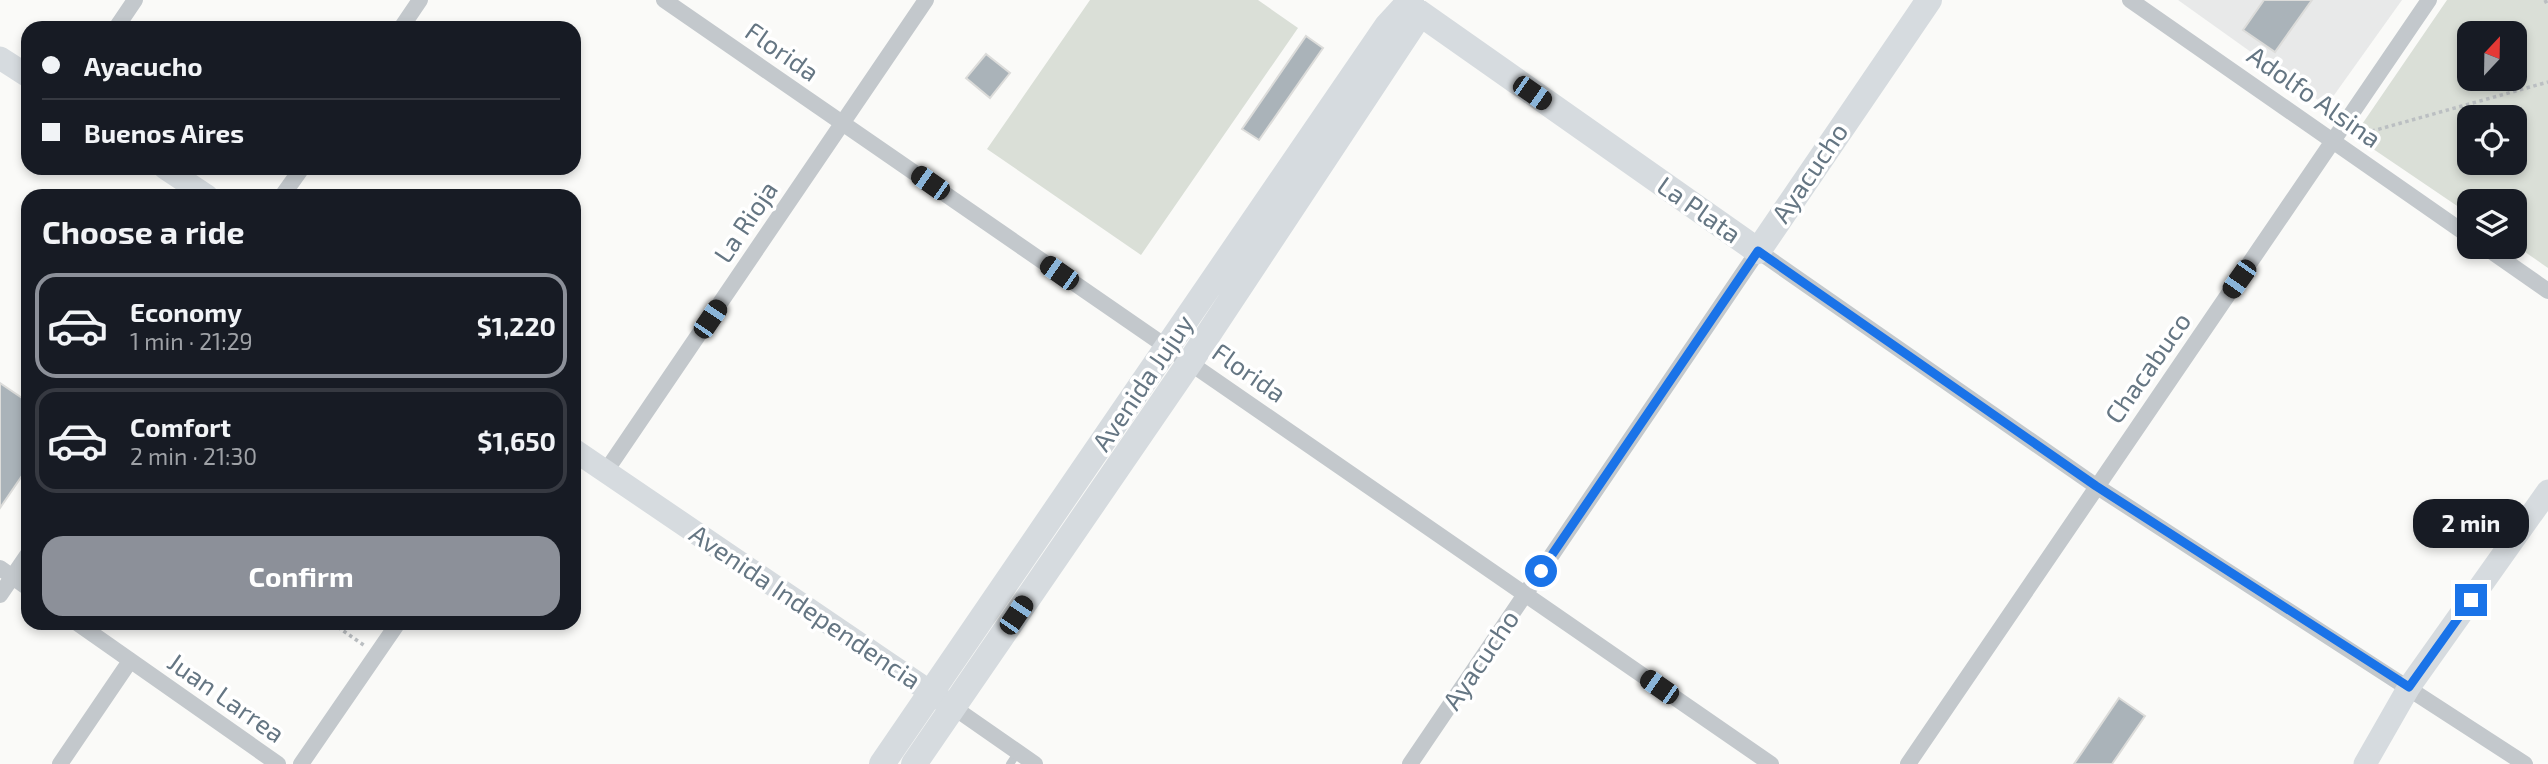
<!DOCTYPE html>
<html lang="en">
<head>
<meta charset="utf-8">
<style>
	body { margin:0; font-family:"Exo 2",sans-serif; background:#20242c; color:#f1f3f6; height:100vh; display:flex; flex-direction:column; font-size:26px; white-space:nowrap }
	* { box-sizing:border-box; margin:0 }
	p { font-size:23px; color:#9ea1a6 }
	.icon { flex:none; width:38px; height:38px; fill:none; stroke:currentColor; stroke-width:2; stroke-linecap:round; stroke-linejoin:round }
	.map { position:relative; flex:1; overflow:hidden }
	.panel { position:absolute; left:21px; top:189px; width:560px; height:441px; display:flex; flex-direction:column; background:#171b24; border-radius:21px; box-shadow:0 4px 10px #0003 }
	.panel>* { flex:none }
	.top-card { position:absolute; left:21px; top:21px; width:560px; height:154px; border-radius:21px; box-shadow:0 4px 10px #0003; display:grid; align-content:center; height:154px; padding:0 21px; background:#171b24 }
	.needle { width:46px; rotate:22deg }
	.buttons { position:absolute; left:2457px; top:21px; display:grid; gap:14px }
	.buttons a { display:grid; place-items:center; width:70px; height:70px; border-radius:14px; background:#171b24; box-shadow:0 4px 10px #0003; font-size:35px }
	.end { position:absolute; width:32px; height:32px; margin:-16px; border:9px solid #1a73e8; background:#fff; box-shadow:0 0 0 4px #fff }
	.from { border-radius:50% }
	.bubble { position:absolute; height:49px; border-radius:21px; background:#171b24; box-shadow:0 4px 10px #0003; font-size:23px; font-weight:700; line-height:49px; text-align:center }
	.car { position:absolute; width:21px; height:42px; margin:-21px -10px; border-radius:9px; box-shadow:0 0 5px 2px #0007; background:linear-gradient(#222 24%,#8ab4d8 0 40%,#222 0 76%,#8ab4d8 0 86%,#222 0) }
	.top-card b { display:flex; align-items:center; gap:24px; height:66px; font-size:26px }
	.top-card b+b { border-top:2px solid #363941 }
	.top-card i { width:18px; height:18px; background:#f1f3f6 }
	ul { padding:0; list-style:none }
	li { display:flex; align-items:center; gap:21px; height:105px; margin:0 14px 10px; padding:0 7px; border:4px solid #363941; border-radius:21px }
	li div { flex:1 }
	li b { display:block; font-size:26px }
	li em { font-style:normal; font-weight:700 }
	li.current { border-color:#8c9099 }
	li>.icon { width:63px; height:63px; stroke-width:1.5 }
	h2 { padding:0 21px; font-size:32px; line-height:84px }
	.action { display:flex; gap:14px; margin-top:auto; padding:14px 21px }
	.action a { flex:1; height:80px; border-radius:21px; background:#8c9099; color:#fff; font-size:28px; font-weight:700; line-height:80px; text-align:center }
	.map>svg:first-child { display:block }
</style>
</head>
<body>
<div class="map">
<svg width="2548" height="764" viewBox="0 0 2548 764">
	<rect width="100%" height="100%" fill="#fafaf8"/>
	<path fill="#e8e9e9" d="M2178,0H2402L2332,98L2318,100Z"/>
	<path fill="#dadfd7" fill-rule="evenodd" d="M1090,0H1258L1298,28L1141,255L987,149Z
		M2447,0H2548V268L2515,245V201H2469V214L2354,136ZM2469,33H2515V79H2469ZM2469,117H2515V163H2469Z"/>
	<path fill="#aab3b9" stroke="#dcdcda" stroke-width="2" d="M2264,0H2312L2275,52L2243,30Z
		M1306,36L1323,48L1259,140L1242,129Z
		M986,54L1010,73L990,98L966,78Z
		M0,383L28,402V467L0,508Z
		M2119,698L2145,716L2112,764H2074Z"/>
	<g fill="none" stroke-linecap="round" stroke-linejoin="round">
		<path stroke="#bbbfc2" stroke-width="3.5" stroke-dasharray="3.5 3.5" stroke-linecap="butt" d="M2545,0L2548,6
			M2358,135L2548,82
			M332,623L365,646"/>
		<path stroke="#c3c8cc" stroke-width="8" d="M1010,764L1018,752"/>
		<path stroke="#c3c8cc" stroke-width="16" d="M664,0L1771,764
			M2130,0L2469,236
			M116,28L135,0
			M401,28L420,0
			M282,196L302,168
			M2485,247L2548,291
			M606,471L926,0
			M0,568L28,588
			M0,595L28,554
			M77,623L278,764
			M953,707L1035,764
			M60,764L130,661
			M301,764L398,623
			M1410,764L1758,251L2096,486L2525,764
			M1908,764L2429,0"/>
		<path stroke="#d6dbdf" stroke-width="23" d="M0,58L28,76
			M165,168L207,196
			M574,450L945,702
			M2365,764L2409,687L2548,491"/>
		<path stroke="#d6dbdf" stroke-width="26" d="M1407,4L1758,251L1929,0
			M882,764L1387,26L1411,0
			M914,764L1190,362L1420,14"/>
	</g>
	<g fill="none" stroke-linecap="round" stroke-linejoin="round">
		<path stroke="#1a73e8" stroke-width="9" d="M1541,571L1758,251L2096,486L2409,687L2471,600"/>
	</g>
	<g text-anchor="middle" stroke-width="7" stroke-linejoin="round" paint-order="stroke">
		<g font-size="26" fill="#657683" stroke="#fff">
			<text transform="translate(782 52) rotate(35)" y="9">Florida</text>
			<text transform="translate(2314 97) rotate(35)" y="9">Adolfo Alsina</text>
			<text transform="translate(1810 173) rotate(-56)" y="9">Ayacucho</text>
			<text transform="translate(1699 210) rotate(35)" y="9">La Plata</text>
			<text transform="translate(746 222) rotate(-56)" y="9">La Rioja</text>
			<text transform="translate(2148 368) rotate(-55)" y="9">Chacabuco</text>
			<text transform="translate(1249 373) rotate(35)" y="9">Florida</text>
			<text transform="translate(1143 383) rotate(-56)" y="9">Avenida Jujuy</text>
			<text transform="translate(805 607) rotate(34)" y="9">Avenida Independencia</text>
			<text transform="translate(1481 660) rotate(-56)" y="9">Ayacucho</text>
			<text transform="translate(226 698) rotate(35)" y="9">Juan Larrea</text>
		</g>
	</g>
</svg>
<div class="buttons">
<a><svg class="needle" viewBox="-14 -14 28 28"><path d="M0-13l5 13h-10z" fill="#e53935"/><path d="M0 13l5-13h-10z" fill="#9ea1a6"/></svg></a>
<a><svg class="icon" aria-label="locate" viewBox="0 0 24 24"><circle cx="12" cy="12" r="6"/><path d="M12 2v4M12 18v4M2 12h4M18 12h4"/></svg></a>
<a><svg class="icon" aria-label="layers" viewBox="0 0 24 24"><path d="M12 4l9 5-9 5-9-5zM3 14l9 5 9-5"/></svg></a>
</div>
<i class="end from" style="left:1541px;top:571px"></i>
<i class="end" style="left:2471px;top:600px"></i>
<div class="bubble" style="left:2413px;top:499px;width:116px">2 min</div>
<i class="car" style="left:1532px;top:93px;rotate:125deg"></i>
<i class="car" style="left:930px;top:183px;rotate:305deg"></i>
<i class="car" style="left:1059px;top:273px;rotate:305deg"></i>
<i class="car" style="left:2239px;top:279px;rotate:215deg"></i>
<i class="car" style="left:710px;top:319px;rotate:34deg"></i>
<i class="car" style="left:1016px;top:615px;rotate:34deg"></i>
<i class="car" style="left:1659px;top:687px;rotate:305deg"></i>
<div class="top-card">
<b><i class="from"></i>Ayacucho</b>
<b><i></i>Buenos Aires</b>
</div>
<section class="panel">
<h2>Choose a ride</h2>
<ul>
<li class="current"><svg class="icon" aria-label="car" viewBox="0 0 24 24"><path d="M5 17H2v-5l4-1 3-4h7l3 4 3 1v5h-3M9 17h6M6 11h13"/><circle cx="7" cy="17" r="2"/><circle cx="17" cy="17" r="2"/></svg><div><b>Economy</b><p>1 min · 21:29</p></div><em>$1,220</em></li>
<li><svg class="icon" aria-label="car" viewBox="0 0 24 24"><path d="M5 17H2v-5l4-1 3-4h7l3 4 3 1v5h-3M9 17h6M6 11h13"/><circle cx="7" cy="17" r="2"/><circle cx="17" cy="17" r="2"/></svg><div><b>Comfort</b><p>2 min · 21:30</p></div><em>$1,650</em></li>
</ul>
<div class="action"><a>Confirm</a></div>
</section>
</div>
</body>
</html>
